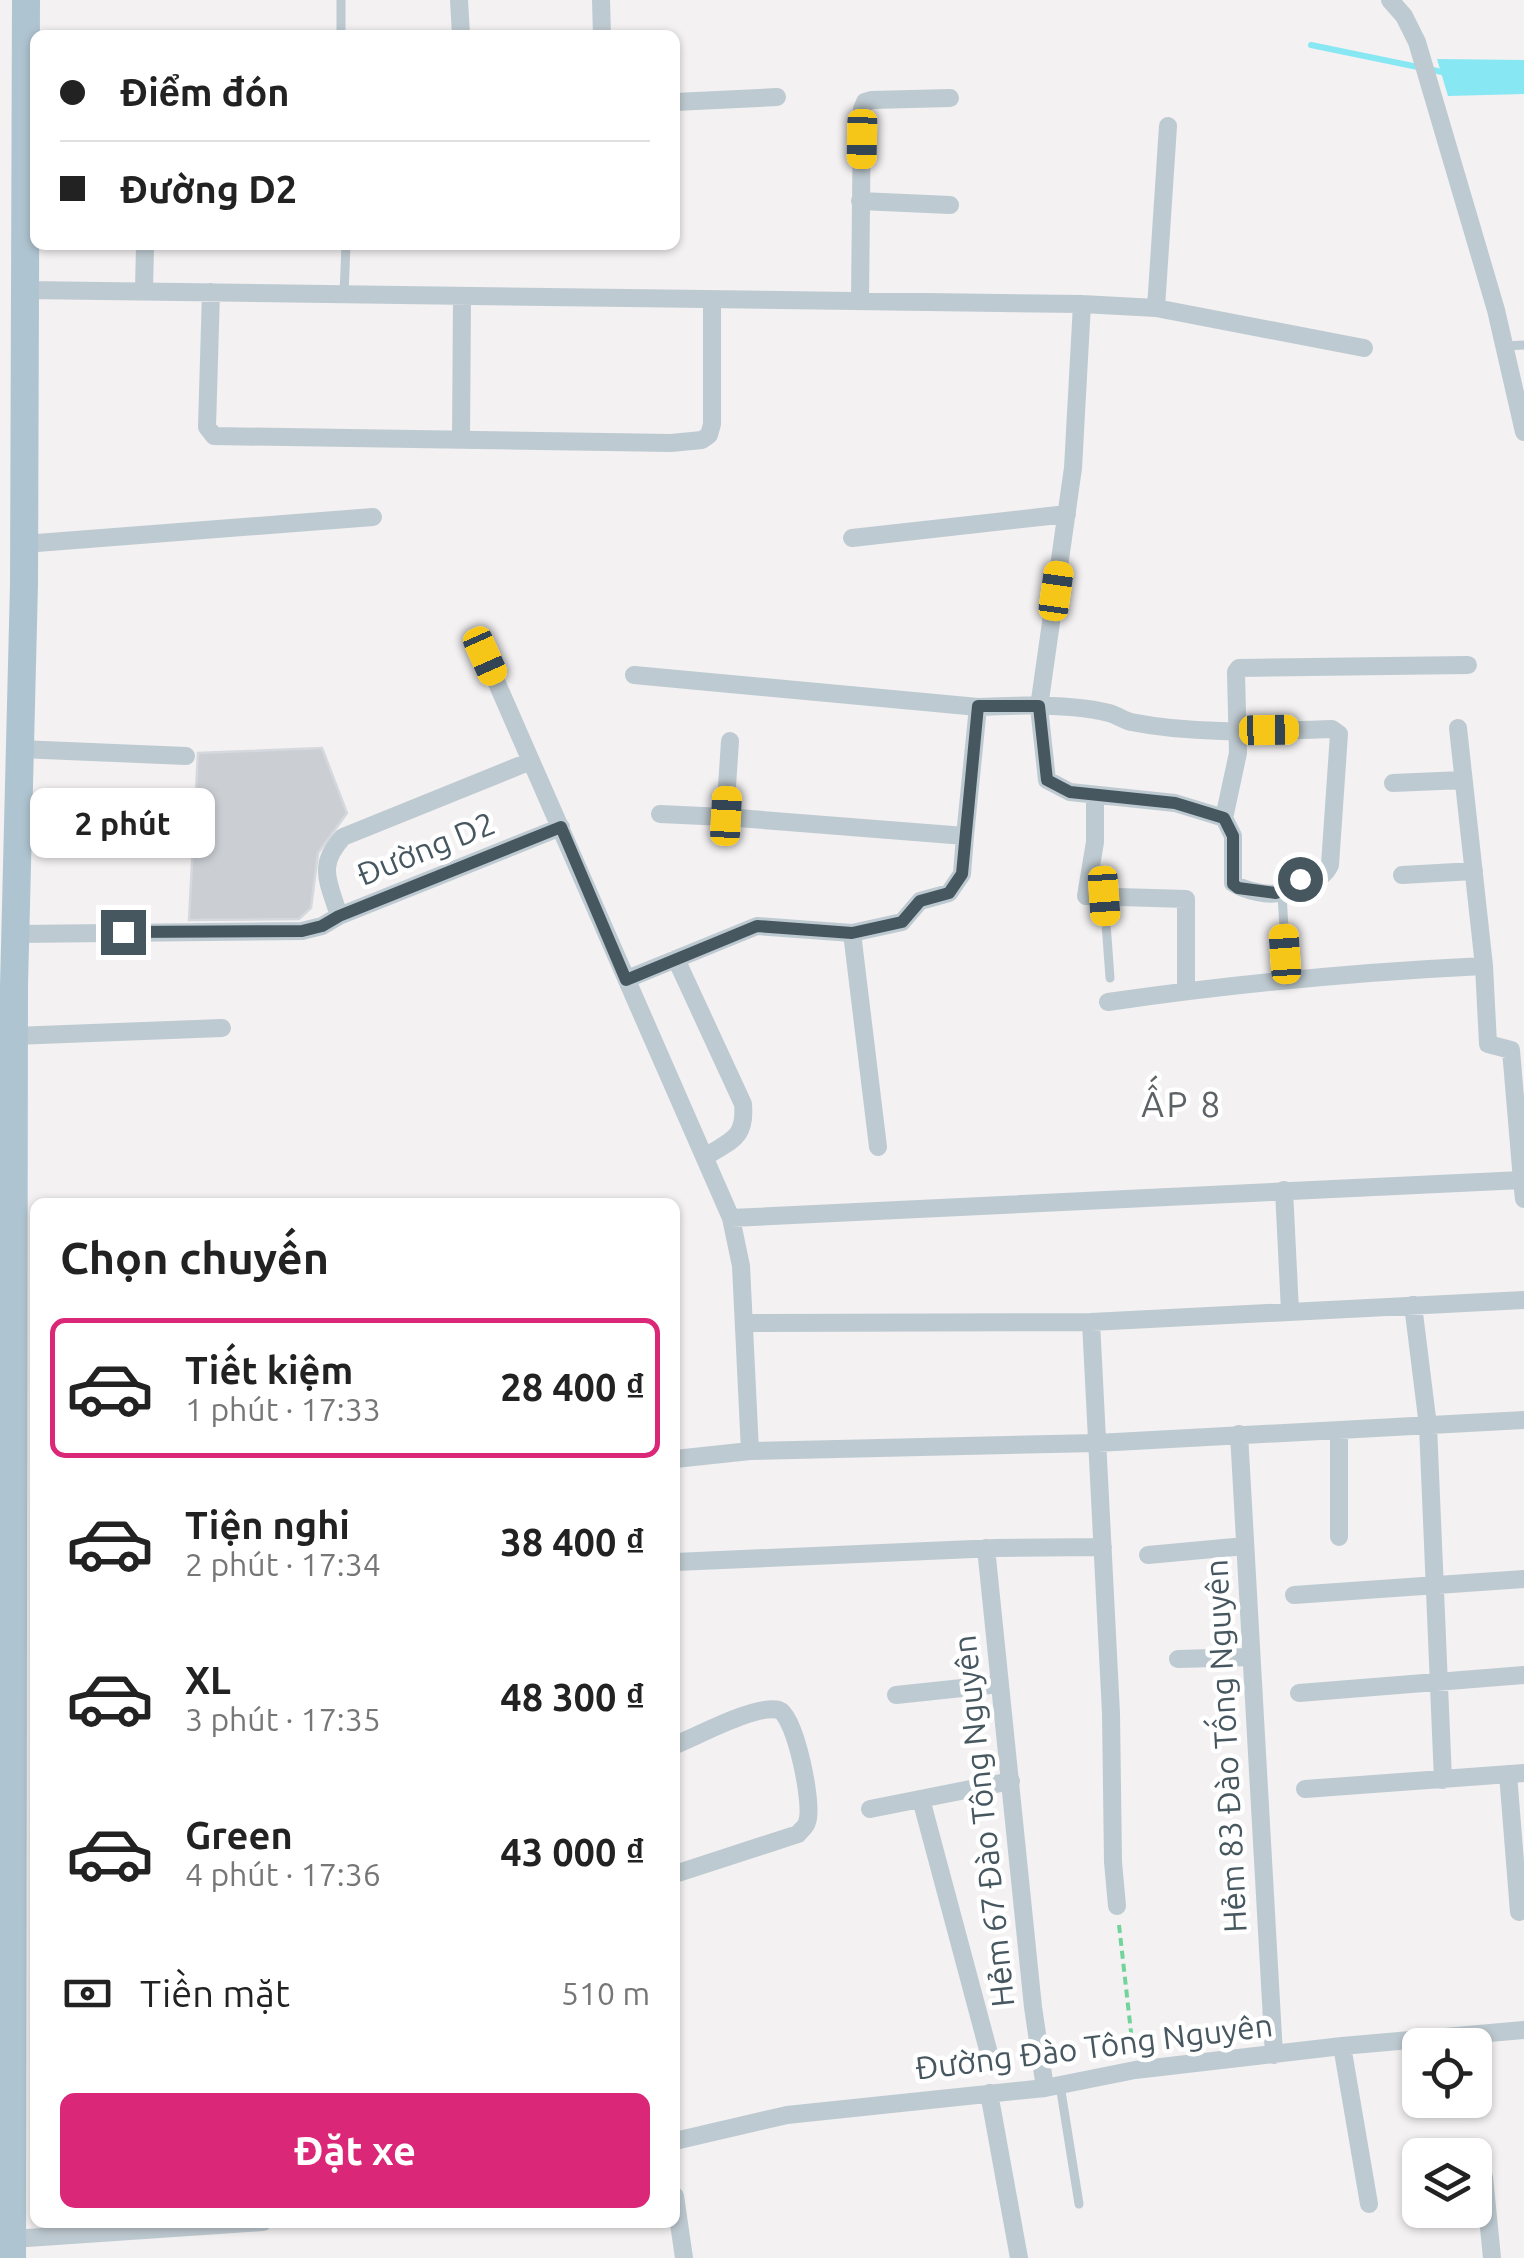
<!DOCTYPE html>
<html lang="vi">
<head>
<meta charset="utf-8">
<style>
	body { margin:0; font-family:Ubuntu,sans-serif; background:#f2f2f2; color:#222; height:100vh; display:flex; flex-direction:column; font-size:38px; white-space:nowrap }
	* { box-sizing:border-box; margin:0 }
	p { font-size:32px; color:#767676 }
	.icon { flex:none; width:55px; height:55px; fill:none; stroke:currentColor; stroke-width:2; stroke-linecap:round; stroke-linejoin:round }
	.map { position:relative; flex:1; overflow:hidden }
	.panel { position:absolute; left:30px; top:1198px; width:650px; height:1030px; display:flex; flex-direction:column; background:#fff; border-radius:15px; box-shadow:0 2px 8px #0004 }
	.panel>* { flex:none }
	.guide { position:absolute; left:30px; top:30px; width:650px; height:220px; border-radius:15px; box-shadow:0 2px 8px #0004; display:grid; align-content:center; height:220px; padding:0 30px; background:#fff }
	.controls { position:absolute; left:1402px; top:2028px; display:grid; gap:20px }
	.controls a { display:grid; place-items:center; width:90px; height:90px; border-radius:15px; background:#fff; box-shadow:0 2px 8px #0004; font-size:50px }
	.end { position:absolute; width:45px; height:45px; margin:-22px; border:12px solid #475760; background:#fff; box-shadow:0 0 0 5px #fff }
	.from { border-radius:50% }
	.bubble { position:absolute; height:70px; border-radius:15px; background:#fff; box-shadow:0 2px 8px #0004; font-size:32px; font-weight:700; line-height:70px; text-align:center }
	.car { position:absolute; width:30px; height:60px; margin:-30px -15px; border-radius:12px; box-shadow:0 0 8px 2px #0007; background:linear-gradient(#f5c518 24%,#345 0 40%,#f5c518 0 76%,#345 0 86%,#f5c518 0) }
	.guide b { display:flex; align-items:center; gap:35px; height:95px; font-size:38px }
	.guide b+b { border-top:2px solid #e0e0e0 }
	.guide i { width:25px; height:25px; background:#222 }
	ul { padding:0; list-style:none }
	li { display:flex; align-items:center; gap:30px; height:140px; margin:0 20px 15px; padding:0 10px; border:5px solid transparent; border-radius:15px }
	li div { flex:1 }
	li b { display:block; font-size:38px }
	li em { font-style:normal; font-weight:700 }
	li.active { border-color:#db2777 }
	li>.icon { width:90px; height:90px; stroke-width:1.5 }
	h2 { padding:0 30px; font-size:45px; line-height:120px }
	.pay { display:flex; align-items:center; gap:25px; height:110px; padding:0 30px; font-size:38px }
	.pay p { margin-inline-start:auto }
	.action { display:flex; gap:20px; margin-top:auto; padding:20px 30px }
	.action a { flex:1; height:115px; border-radius:15px; background:#db2777; color:#fff; font-size:40px; font-weight:700; line-height:115px; text-align:center }
	.map>svg:first-child { display:block }
</style>
</head>
<body>
<div class="map">
<svg width="1524" height="2258" viewBox="0 0 1524 2258">
	<rect width="100%" height="100%" fill="#f3f1f1"/>
	<path fill="#87e7f3" d="M1437,59L1524,60V94L1448,96Z"/>
	<g fill="none" stroke-linecap="round" stroke-linejoin="round">
		<path stroke="#87e7f3" stroke-width="6" d="M1311,45L1447,73"/>
	</g>
	<path fill="#cbcfd4" stroke="#d5d8dd" stroke-width="2.5" d="M322,748L347,813L318,853L311,908L299,919L189,920L198,753Z"/>
	<g fill="none" stroke-linecap="round" stroke-linejoin="round">
		<path stroke="#72d49a" stroke-width="4" stroke-dasharray="8 5" stroke-linecap="butt" d="M1119,1925L1133,2050"/>
		<path stroke="#becad1" stroke-width="9" d="M341,35V0
			M344,294L346,245
			M1505,346L1524,345
			M1282,894L1287,981
			M1104,896L1110,978
			M1060,2085L1079,2204"/>
		<path stroke="#becad1" stroke-width="18" d="M459,0L461,35
			M601,0L602,35
			M1390,0L1404,16L1417,42L1496,310L1524,432
			M675,102L777,97
			M860,201L950,205
			M25,290L1082,304L1156,308L1364,348
			M144,291L145,245
			M211,292L207,427L214,436L671,443L702,440L709,435L712,424V302
			M860,301L862,109L865,102L872,100L950,98
			M1156,308L1168,126
			M461,440L462,296
			M852,538L1067,514
			M24,544L373,517
			M485,656L531,761
			M634,675L978,707C1016,705 1073,704 1109,713C1117,715 1123,720 1131,722C1196,735 1266,731 1332,729L1339,734L1330,865C1323,880 1316,876 1303,879C1292,881 1290,888 1282,892C1270,897 1243,890 1233,883V836L1224,818L1175,803L1070,792L1047,780L1039,707L1073,468L1082,304
			M730,741L725,817L965,836L978,707
			M20,749L186,756
			M1393,783L1463,780
			M1095,795V842L1086,896L1186,899V990
			M660,814L725,817
			M1224,818L1238,753L1236,672L1239,668L1468,665
			M1402,875L1474,871
			M339,916C329,882 316,866 343,837L531,761L731,1218L741,1266L750,1451
			M852,933L902,922L920,901L949,893L962,874L965,836
			M15,934L302,931L322,926L339,916L561,827
			M676,959L743,1104C746,1139 731,1140 705,1157
			M1484,966L1488,1044L1511,1050L1522,1180
			M627,979L757,926L852,933L878,1147
			M1108,1002C1232,984 1358,972 1484,966L1458,728
			M14,1036L222,1028
			M1284,1190L1290,1311
			M731,1218L1522,1180L1524,1199
			M1413,1305L1428,1426L1443,1780
			M1091,1322L1111,1713L1113,1862L1117,1906
			M744,1323L1091,1322L1524,1300
			M1239,1434L1274,2055
			M675,1459L750,1451L1097,1443L1524,1420
			M1339,1537V1432
			M986,1548L1033,2007L1045,2088
			M1148,1555L1245,1546
			M675,1562L996,1548L1103,1547
			M1294,1595L1524,1579
			M1178,1659L1251,1657
			M1299,1693L1524,1675
			M896,1695L1000,1684
			M675,1745C698,1736 756,1704 779,1710C795,1715 814,1806 807,1822C806,1827 801,1830 798,1834L675,1874
			M1508,1774L1519,1912
			M1305,1789L1524,1773
			M921,1799L990,2057
			M870,1809L1011,1781
			M1342,2046L1369,2204
			M989,2093L1019,2258
			M675,2141L787,2115L1045,2088L1135,2070L1342,2046L1524,2030
			M1484,2177L1492,2258
			M675,2196L684,2258
			M12,2239L263,2222"/>
		<path stroke="#afc4d1" stroke-width="28" d="M12,2258L14,986L24,584L26,0"/>
	</g>
	<g fill="none" stroke-linecap="round" stroke-linejoin="round">
		<path stroke="#475760" stroke-width="12" d="M123,932L302,931L322,926L339,916L561,827L626,980L757,926L852,933L902,922L920,901L949,893L962,874L978,706H1039L1047,780L1070,792L1175,803L1224,818L1233,836V884L1238,888L1276,893L1300,879"/>
	</g>
	<g text-anchor="middle" stroke-width="9" stroke-linejoin="round" paint-order="stroke">
		<g font-size="32" fill="#475760" stroke="#fff">
			<text transform="translate(426 849) rotate(-22)" y="11">Đường D2</text>
			<text transform="translate(1226 1746) rotate(-93)" y="11">Hẻm 83 Đào Tống Nguyên</text>
			<text transform="translate(984 1821) rotate(-96)" y="11">Hẻm 67 Đào Tông Nguyên</text>
			<text transform="translate(1094 2047) rotate(-7)" y="11">Đường Đào Tông Nguyên</text>
		</g>
		<g font-size="35" letter-spacing="2.5" fill="#5d6267" stroke="#fff">
			<text x="1182" y="1117">ẤP 8</text>
		</g>
	</g>
</svg>
<div class="controls">
<a><svg class="icon" aria-label="locate" viewBox="0 0 24 24"><circle cx="12" cy="12" r="6"/><path d="M12 2v4M12 18v4M2 12h4M18 12h4"/></svg></a>
<a><svg class="icon" aria-label="layers" viewBox="0 0 24 24"><path d="M12 4l9 5-9 5-9-5zM3 14l9 5 9-5"/></svg></a>
</div>
<i class="end from" style="left:1300px;top:879px"></i>
<i class="end" style="left:123px;top:932px"></i>
<div class="bubble" style="left:30px;top:788px;width:185px">2 phút</div>
<i class="car" style="left:862px;top:139px;rotate:181deg"></i>
<i class="car" style="left:1056px;top:591px;rotate:8deg"></i>
<i class="car" style="left:485px;top:656px;rotate:156deg"></i>
<i class="car" style="left:1269px;top:730px;rotate:89deg"></i>
<i class="car" style="left:726px;top:816px;rotate:3deg"></i>
<i class="car" style="left:1104px;top:896px;rotate:176deg"></i>
<i class="car" style="left:1285px;top:954px;rotate:356deg"></i>
<div class="guide">
<b><i class="from"></i>Điểm đón</b>
<b><i></i>Đường D2</b>
</div>
<section class="panel">
<h2>Chọn chuyến</h2>
<ul>
<li class="active"><svg class="icon" aria-label="car" viewBox="0 0 24 24"><path d="M5 17H2v-5l4-1 3-4h7l3 4 3 1v5h-3M9 17h6M6 11h13"/><circle cx="7" cy="17" r="2"/><circle cx="17" cy="17" r="2"/></svg><div><b>Tiết kiệm</b><p>1 phút · 17:33</p></div><em>28 400 ₫</em></li>
<li><svg class="icon" aria-label="car" viewBox="0 0 24 24"><path d="M5 17H2v-5l4-1 3-4h7l3 4 3 1v5h-3M9 17h6M6 11h13"/><circle cx="7" cy="17" r="2"/><circle cx="17" cy="17" r="2"/></svg><div><b>Tiện nghi</b><p>2 phút · 17:34</p></div><em>38 400 ₫</em></li>
<li><svg class="icon" aria-label="car" viewBox="0 0 24 24"><path d="M5 17H2v-5l4-1 3-4h7l3 4 3 1v5h-3M9 17h6M6 11h13"/><circle cx="7" cy="17" r="2"/><circle cx="17" cy="17" r="2"/></svg><div><b>XL</b><p>3 phút · 17:35</p></div><em>48 300 ₫</em></li>
<li><svg class="icon" aria-label="car" viewBox="0 0 24 24"><path d="M5 17H2v-5l4-1 3-4h7l3 4 3 1v5h-3M9 17h6M6 11h13"/><circle cx="7" cy="17" r="2"/><circle cx="17" cy="17" r="2"/></svg><div><b>Green</b><p>4 phút · 17:36</p></div><em>43 000 ₫</em></li>
</ul>
<div class="pay"><svg class="icon" aria-label="cash" viewBox="0 0 24 24"><path d="M3 7h18v10H3z"/><circle cx="12" cy="12" r="2"/></svg>Tiền mặt<p>510 m</p></div>
<div class="action"><a>Đặt xe</a></div>
</section>
</div>
</body>
</html>
